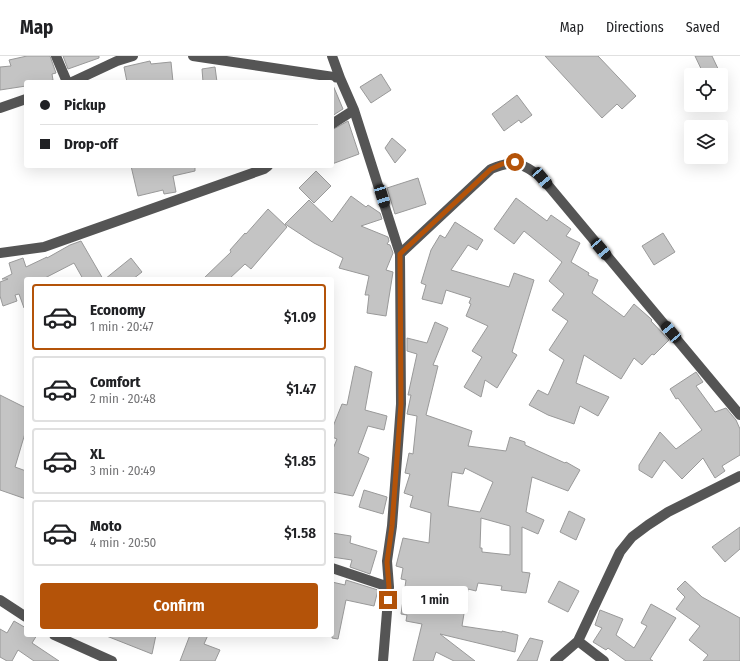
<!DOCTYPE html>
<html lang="en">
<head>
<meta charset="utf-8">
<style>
	body { margin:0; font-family:"Fira Sans Condensed",sans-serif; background:#f2f2f2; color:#202124; height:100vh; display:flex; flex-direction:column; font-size:15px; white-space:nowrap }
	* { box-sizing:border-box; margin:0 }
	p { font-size:13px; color:#757577 }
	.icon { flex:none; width:22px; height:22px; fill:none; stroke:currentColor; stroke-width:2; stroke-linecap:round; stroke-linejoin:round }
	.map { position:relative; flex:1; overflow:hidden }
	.panel { position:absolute; left:24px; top:221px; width:310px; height:360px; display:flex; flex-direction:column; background:#fff; border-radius:4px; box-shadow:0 4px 16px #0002 }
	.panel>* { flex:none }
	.hud { position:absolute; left:24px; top:24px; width:310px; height:88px; border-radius:4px; box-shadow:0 4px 16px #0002; display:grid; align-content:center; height:88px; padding:0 16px; background:#fff }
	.tools { position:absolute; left:684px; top:12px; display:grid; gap:8px }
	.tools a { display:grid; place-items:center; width:44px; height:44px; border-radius:4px; background:#fff; box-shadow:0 4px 16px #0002; font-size:20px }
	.end { position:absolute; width:18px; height:18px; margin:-9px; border:5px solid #b45309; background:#fff; box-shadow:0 0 0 2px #fff }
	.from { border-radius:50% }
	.bubble { position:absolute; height:28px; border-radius:4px; background:#fff; box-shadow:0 4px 16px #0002; font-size:13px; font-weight:600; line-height:28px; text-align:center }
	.car { position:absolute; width:12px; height:24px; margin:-12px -6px; border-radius:5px; box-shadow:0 0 3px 1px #0007; background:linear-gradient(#222 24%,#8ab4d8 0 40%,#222 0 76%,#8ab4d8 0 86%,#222 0) }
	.hud b { display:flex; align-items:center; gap:14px; height:38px; font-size:15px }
	.hud b+b { border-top:1px solid #e0e0e0 }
	.hud i { width:10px; height:10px; background:#202124 }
	ul { padding:7px 0 0; list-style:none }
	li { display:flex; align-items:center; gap:12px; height:66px; margin:0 8px 6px; padding:0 8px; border:2px solid #e0e0e0; border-radius:4px }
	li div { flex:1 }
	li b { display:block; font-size:15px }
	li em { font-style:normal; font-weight:600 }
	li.selected { border-color:#b45309 }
	li>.icon { width:36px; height:36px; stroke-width:1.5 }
	.cta { display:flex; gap:8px; margin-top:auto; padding:8px 16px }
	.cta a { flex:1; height:46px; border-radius:4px; background:#b45309; color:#fff; font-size:16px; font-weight:600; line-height:46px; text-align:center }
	header { display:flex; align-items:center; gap:24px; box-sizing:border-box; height:56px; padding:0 20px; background:#fff; border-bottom:1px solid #e0e0e0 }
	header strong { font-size:19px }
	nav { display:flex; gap:22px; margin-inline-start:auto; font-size:14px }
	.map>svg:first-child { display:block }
</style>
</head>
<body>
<header>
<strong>Map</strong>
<nav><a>Map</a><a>Directions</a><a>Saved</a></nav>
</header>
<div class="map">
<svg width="740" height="605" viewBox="0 0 740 605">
	<rect width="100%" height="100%" fill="#fff"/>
	<path fill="#c4c4c4" stroke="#999" fill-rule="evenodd" d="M27,0H50L56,17L52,18L53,24L45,26H26V30L0,34V11L11,10L9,4Z
		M63,0H99V2L68,13Z
		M545,0H598L636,40L622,53L617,48L602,62Z
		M695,0H712L721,19H704Z
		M150,5L151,8L171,6L173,26H127L124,11Z
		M215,11L217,26H203L202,13Z
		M381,18L391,34L371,47L360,31Z
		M332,27L343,53L332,60Z
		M517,39L532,59L521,67L519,64L504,75L492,58Z
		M348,65L359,98L332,108V74Z
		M392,82L406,94L395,107L385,92Z
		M131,110H195V115L173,120L176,136L164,138L163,134L138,140Z
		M316,115L331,130L314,147L299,132Z
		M418,122L426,148L395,158L387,132Z
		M351,140L366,151L368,149L380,157L382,163L361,170L388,181L389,185L387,188L390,189L393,197L386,214L393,216L386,260L367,257L369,239H365L369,220L339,212L343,202L314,187L285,168L309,144L332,166Z
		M516,142L547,165L551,159L571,173L566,180L580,187L571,206L589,217L588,219L598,224L592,237L624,261L634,248L650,262L652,264L651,265L669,284L654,299L652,298L642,309L634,302L621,323L584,299L576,327L609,341L598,360L580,350L574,368L548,359L529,349L538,334L548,339L564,304L549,294L568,265L552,254L564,238L549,225L562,206L524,175L514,188L494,173Z
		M268,153L287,171L251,213L245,208L229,223H203L231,196L230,194L245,177L246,178Z
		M455,166L483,184L477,194L468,189L451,214L509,231L514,217L534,224L512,296L517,299L497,332L485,324L481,341L464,331L482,301L472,295L488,270L466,260L471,248L469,247L471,242L446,234L442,248L422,243L426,229L421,227L431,194L440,179L445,182Z
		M663,177L675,196L654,209L642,190Z
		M81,185L103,223H83L74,207L43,223H26V252H24L19,238L15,239L17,245L3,250L0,240V226L8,223H2L12,218L9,207L23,202L26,211L47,201V202L70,189Z
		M131,202L142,216L133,223H105Z
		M435,266L448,272L433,309L438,310L426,359L472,375L468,390L506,395L510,381L525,386V389L565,407L566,406L580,414L568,435L532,421L526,456L544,464L538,478L522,471V516L530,517L526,537L501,534L502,530L478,527L476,535L468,533L462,570L502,576V575L518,579L515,596L440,578L475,605H454L436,596L433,605H413L422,568L406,565L407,559L401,558L406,524L401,523L403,512L396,510L403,482L429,487L431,457L410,451L413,440L404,437L410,418L405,417L409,397L413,398L417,360L407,358L411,339H408L417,298L407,295V282L427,287ZM465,412L493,426L480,456L448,450L452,416L463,418ZM481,462L510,470V499L482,496V492H480Z
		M355,310L372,316L365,354L387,360L384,374L368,370L358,397L369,402L353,440L332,436V395L337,383L332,381V373L342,348L347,349Z
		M696,316L703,326L696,330L715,356L726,352L736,364L740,373V399L722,410L725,415L715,422L703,402L682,423L664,404L652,422L639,414V409L660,376L676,393L702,374L678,342L676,343L670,333Z
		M0,339L26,352V374L15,411L26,415V443L0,434Z
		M364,434L387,441L383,458L359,451Z
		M569,455L585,463L576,484L560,476Z
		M740,471V493L725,506L712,491Z
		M332,477L351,480L350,487L377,495L370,518L350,511L352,504L332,501Z
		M346,524L378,534L374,550L346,544L338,583L332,582V526L345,529Z
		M559,525L579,535L568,556L548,546Z
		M685,525L702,541L740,562V605H703L708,599L689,584L700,570L676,553L685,541L677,533Z
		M651,548L676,562L650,603L653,605H626L608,592L606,594L593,586L602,572L595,569L600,554L623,563L616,579L634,592L647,570L641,567Z
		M14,565L26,572V579H37L32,587L59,605H34L18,594L12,605H7L0,601V573L7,577Z
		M104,579H156L152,598Z
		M190,579H208L204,588L220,594L215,605H180Z
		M530,582L543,585L537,605H517Z"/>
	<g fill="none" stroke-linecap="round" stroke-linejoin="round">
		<path stroke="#555" stroke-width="10" d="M56,0L67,26
			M193,0L340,22L354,54L400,198L401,348L392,470L387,505L389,531L383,605
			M332,0L340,22
			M72,26L117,5L133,0
			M0,52L26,43
			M332,68L354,54
			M0,197L44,191L264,113L268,110
			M400,198L491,113C514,103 523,107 542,122L740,359
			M332,512L389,531
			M0,544L26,561
			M54,579L112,605
			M578,585L604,605
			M555,605L578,585L620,496L632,481L648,469L668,456L740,420"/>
	</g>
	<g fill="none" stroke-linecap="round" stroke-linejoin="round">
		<path stroke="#b45309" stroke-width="5" d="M388,544L389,531L387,506L392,470L401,348L400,198L491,113L502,108L515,106"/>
	</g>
</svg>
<div class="tools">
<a><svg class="icon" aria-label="locate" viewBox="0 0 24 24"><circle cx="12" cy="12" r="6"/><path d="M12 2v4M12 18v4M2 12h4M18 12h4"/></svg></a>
<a><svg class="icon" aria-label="layers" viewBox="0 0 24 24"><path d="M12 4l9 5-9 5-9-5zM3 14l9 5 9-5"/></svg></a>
</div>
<i class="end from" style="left:515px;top:106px"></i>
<i class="end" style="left:388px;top:544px"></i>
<div class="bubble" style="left:402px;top:530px;width:66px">1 min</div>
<i class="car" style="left:542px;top:122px;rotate:140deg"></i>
<i class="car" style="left:382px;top:140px;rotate:163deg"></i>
<i class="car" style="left:601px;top:193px;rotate:140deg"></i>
<i class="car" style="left:671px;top:276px;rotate:320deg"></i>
<div class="hud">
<b><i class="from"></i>Pickup</b>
<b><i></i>Drop-off</b>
</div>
<section class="panel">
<ul>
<li class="selected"><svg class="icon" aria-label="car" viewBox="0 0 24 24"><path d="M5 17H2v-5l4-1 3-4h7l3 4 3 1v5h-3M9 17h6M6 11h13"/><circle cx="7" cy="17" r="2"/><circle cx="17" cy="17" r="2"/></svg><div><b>Economy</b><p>1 min · 20:47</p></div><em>$1.09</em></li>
<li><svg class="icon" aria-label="car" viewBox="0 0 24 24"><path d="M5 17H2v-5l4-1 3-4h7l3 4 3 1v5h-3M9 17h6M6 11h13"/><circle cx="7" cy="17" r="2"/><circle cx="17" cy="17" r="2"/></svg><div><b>Comfort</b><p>2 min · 20:48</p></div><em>$1.47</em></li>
<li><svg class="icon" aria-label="car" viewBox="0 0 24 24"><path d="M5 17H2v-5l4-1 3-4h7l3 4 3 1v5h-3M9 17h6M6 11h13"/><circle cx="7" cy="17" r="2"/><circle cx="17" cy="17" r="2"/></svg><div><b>XL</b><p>3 min · 20:49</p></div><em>$1.85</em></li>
<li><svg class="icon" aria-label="car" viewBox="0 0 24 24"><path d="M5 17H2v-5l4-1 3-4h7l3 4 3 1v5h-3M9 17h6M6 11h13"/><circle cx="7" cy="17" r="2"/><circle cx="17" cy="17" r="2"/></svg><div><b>Moto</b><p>4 min · 20:50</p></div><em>$1.58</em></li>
</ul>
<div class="cta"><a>Confirm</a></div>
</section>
</div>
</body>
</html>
